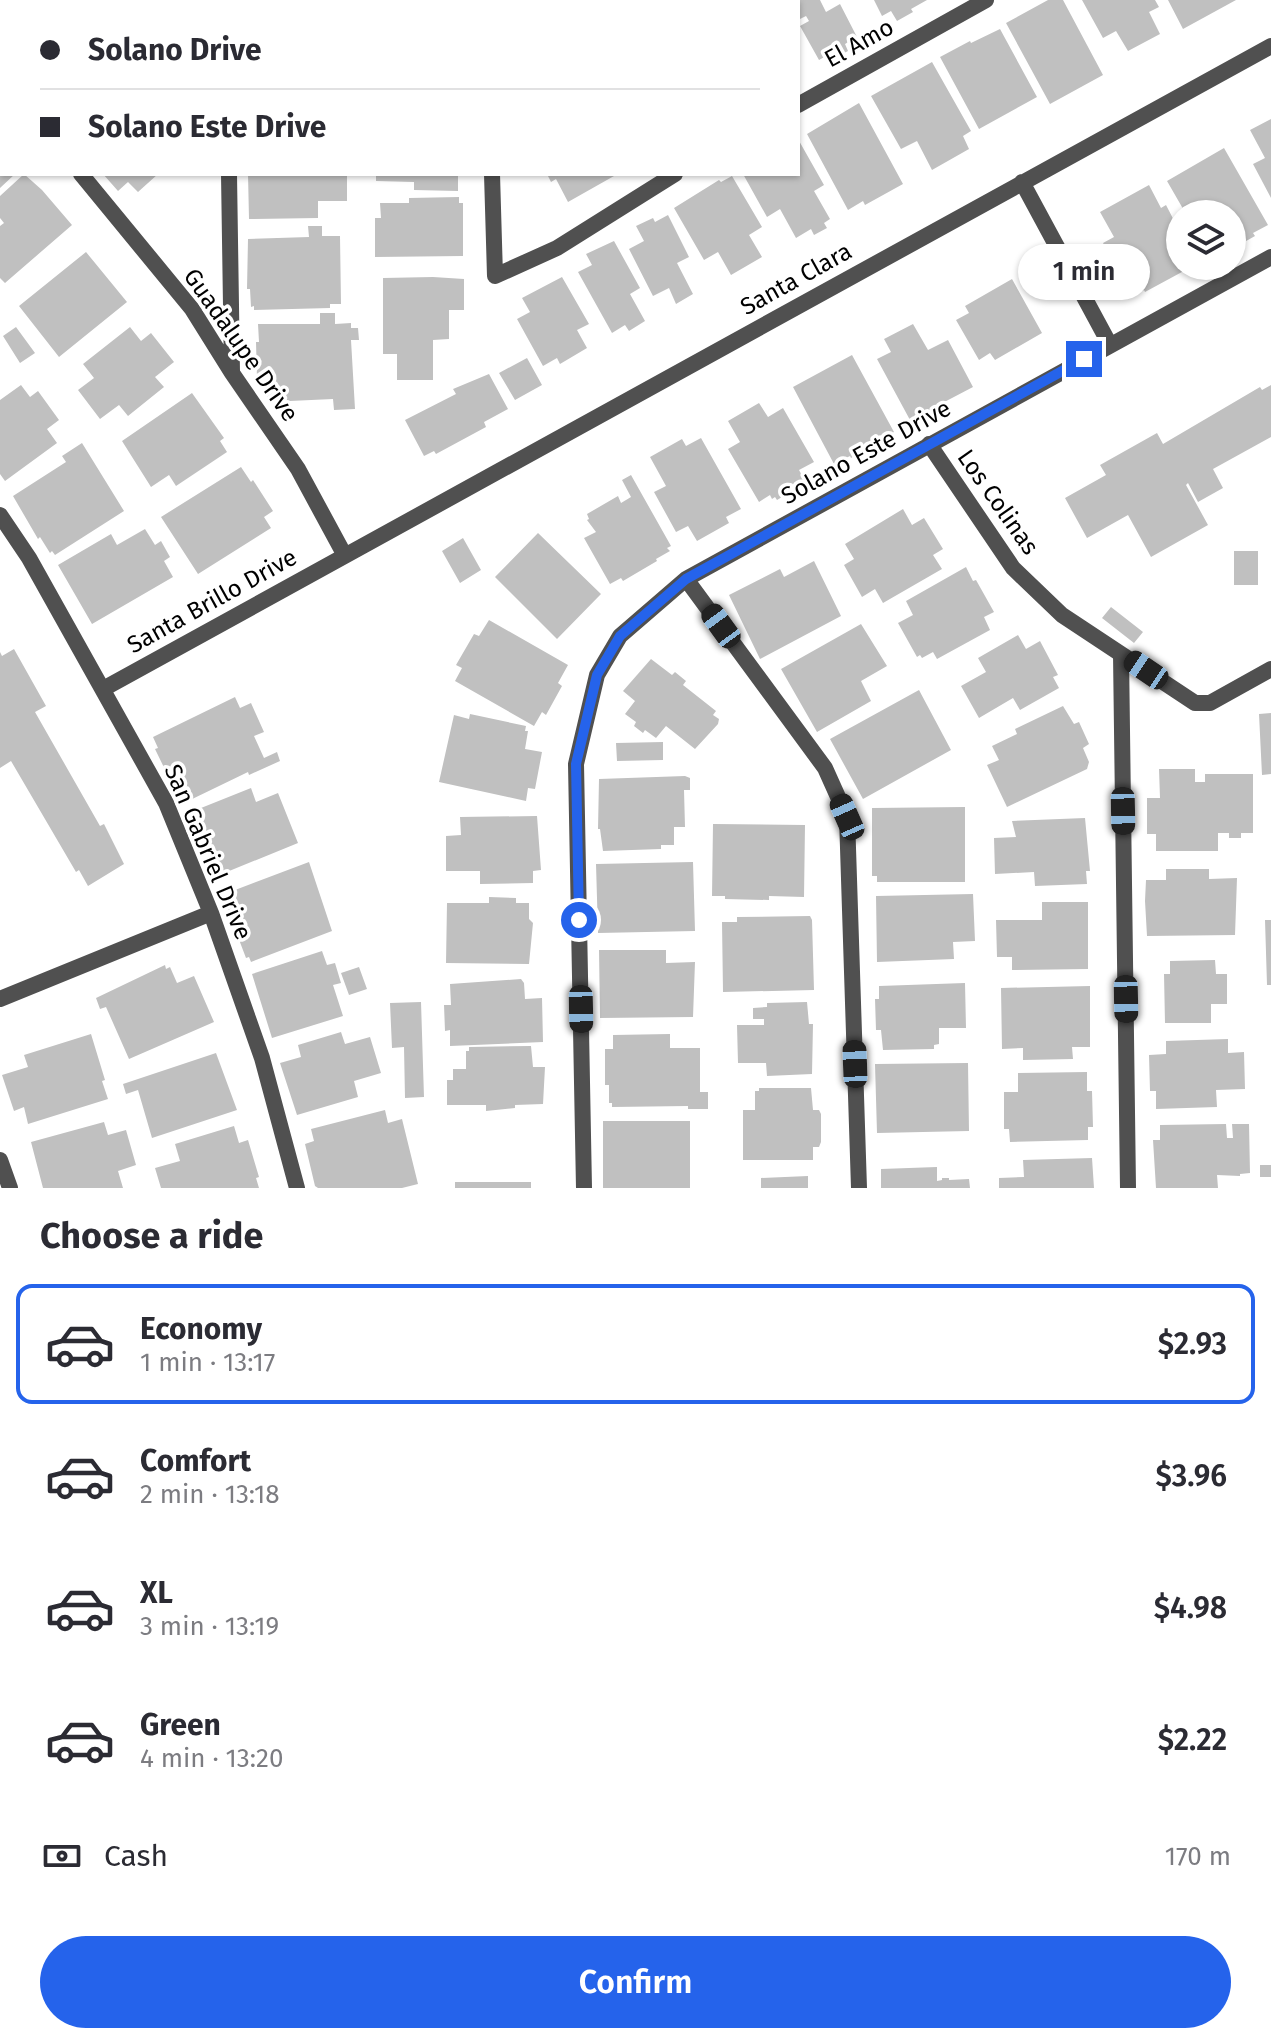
<!DOCTYPE html>
<html lang="en">
<head>
<meta charset="utf-8">
<style>
	body { margin:0; font-family:"Fira Sans",sans-serif; background:#f7f7f7; color:#2b2b33; height:100vh; display:flex; flex-direction:column; font-size:30px; white-space:nowrap }
	* { box-sizing:border-box; margin:0 }
	p { font-size:26px; color:#7c7c81 }
	.icon { flex:none; width:44px; height:44px; fill:none; stroke:currentColor; stroke-width:2; stroke-linecap:round; stroke-linejoin:round }
	.map { position:relative; height:1188px; overflow:hidden }
	.details { display:flex; flex-direction:column; background:#fff; flex:1 }
	.details>* { flex:none }
	.top-card { position:absolute; left:0px; top:0px; width:800px; height:176px; box-shadow:0 2px 6px #0004; display:grid; align-content:center; height:176px; padding:0 40px; background:#fff }
	.buttons { position:absolute; left:1166px; top:200px; display:grid; gap:16px }
	.buttons a { display:grid; place-items:center; width:80px; height:80px; border-radius:50%; background:#fff; box-shadow:0 2px 6px #0004; font-size:40px }
	.end { position:absolute; width:36px; height:36px; margin:-18px; border:10px solid #2563eb; background:#fff; box-shadow:0 0 0 4px #fff }
	.from { border-radius:50% }
	.bubble { position:absolute; height:56px; border-radius:28px; background:#fff; box-shadow:0 2px 6px #0004; font-size:26px; font-weight:600; line-height:56px; text-align:center }
	.car { position:absolute; width:24px; height:48px; margin:-24px -12px; border-radius:10px; box-shadow:0 0 6px 2px #0007; background:linear-gradient(#222 24%,#8ab4d8 0 40%,#222 0 76%,#8ab4d8 0 86%,#222 0) }
	.top-card b { display:flex; align-items:center; gap:28px; height:76px; font-size:30px }
	.top-card b+b { border-top:2px solid #e1e1e2 }
	.top-card i { width:20px; height:20px; background:#2b2b33 }
	ul { padding:0; list-style:none }
	li { display:flex; align-items:center; gap:24px; height:120px; margin:0 16px 12px; padding:0 24px; border:4px solid transparent; border-radius:16px }
	li div { flex:1 }
	li b { display:block; font-size:30px }
	li em { font-style:normal; font-weight:600 }
	li.current { border-color:#2563eb }
	li>.icon { width:72px; height:72px; stroke-width:1.5 }
	h2 { padding:0 40px; font-size:36px; line-height:96px }
	.pay { display:flex; align-items:center; gap:20px; height:88px; padding:0 40px; font-size:30px }
	.pay p { margin-inline-start:auto }
	.action { display:flex; gap:16px; margin-top:auto; padding:16px 40px }
	.action a { flex:1; height:92px; border-radius:48px; background:#2563eb; color:#fff; font-size:32px; font-weight:600; line-height:92px; text-align:center }
	.map>svg:first-child { display:block }
</style>
</head>
<body>
<div class="map">
<svg width="1271" height="1188" viewBox="0 0 1271 1188">
	<rect width="100%" height="100%" fill="#fff"/>
	<path fill="#c0c0c0" d="M798,0H820L826,12L840,4L857,37L845,44L848,51L831,60L828,55L819,60L800,26L809,21L806,16L798,20Z
		M874,0H927L911,9L913,12L897,21L891,11L882,16Z
		M1048,0H1063L1103,75L1050,104L1006,23Z
		M1082,0H1155L1159,7L1149,12L1160,34L1128,51L1116,31L1103,38Z
		M1168,0H1236L1183,29Z
		M1000,29L1037,97L979,129L940,57L970,41L971,43Z
		M932,62L971,131L963,136L969,149L932,170L917,141L901,149L871,96Z
		M859,103L903,184L865,205L863,201L848,210L807,134Z
		M1271,119V198L1253,164L1265,158L1250,130Z
		M798,139L824,185L814,191L830,219L824,223L827,228L814,235L811,229L796,238L780,209L767,217L743,174H798Z
		M1224,148L1268,225L1253,233L1255,236L1232,249V214H1186L1167,181Z
		M0,174H15L0,188Z
		M24,174L42,190L72,225L5,283L0,278V226L4,223L0,218V196Z
		M103,174H158L138,192L128,182L118,191Z
		M248,174H347V201H318V218L249,219Z
		M376,174H458V191L414,190V182L376,181Z
		M547,174H613L614,176L568,202L556,179L551,182Z
		M732,176L762,227L749,235L762,257L731,275L718,252L704,260L674,208L719,180L721,182Z
		M1149,185L1161,208L1166,205L1180,232V266H1193L1145,292L1144,290L1132,296L1103,243L1114,237L1100,212Z
		M459,197V203H463V256L375,257V218H381L380,203H409V198Z
		M668,215L689,257L677,263L693,294L676,304L669,288L653,296L629,249L644,241L636,226L653,218L655,222Z
		M308,226H322V236H340L341,304H330V308L254,310V306L251,307L250,289H247L248,239L309,237Z
		M614,241L640,288L630,294L645,321L629,331L625,325L612,333L578,272L592,265L586,254Z
		M86,252L127,302L59,357L19,306Z
		M433,277L464,279V310H449V339L433,340V380H397V354H383V278Z
		M562,277L589,324L577,330L587,348L560,364L557,358L543,366L517,319L530,312L522,298Z
		M1012,279L1042,333L995,360L990,353L979,360L956,320L969,313L965,306Z
		M320,313H335V324L351,323V328H358L359,340H351L355,409L334,410L333,399L268,402L267,396L257,379L256,342H259L258,324H320Z
		M913,324L928,350L948,340L973,387L910,420L877,359L891,352L884,339Z
		M16,327L35,353L20,363L3,336Z
		M130,327L141,341L151,333L174,362L155,377L164,387L128,416L119,405L100,419L78,390L94,378L83,364Z
		M852,355L894,432L851,458L850,456L834,464L793,387Z
		M527,358L542,385L515,400L499,373Z
		M489,374L508,409L484,422L486,427L436,454L434,451L424,456L405,420L456,394L453,389Z
		M21,385L30,397L38,391L59,420L47,429L57,443L5,481L0,474V400Z
		M1271,385V437L1213,469L1223,488L1198,502L1188,483L1186,485L1208,525L1151,557L1128,515L1087,538L1065,498L1106,475L1100,465L1157,433L1163,444L1260,387L1262,390Z
		M192,393L224,438L220,441L227,452L176,486L169,475L151,487L122,441Z
		M759,403L768,417L783,408L814,462L799,470L805,481L802,485L777,500L775,497L772,499L770,495L759,502L728,449L740,442L728,421Z
		M701,438L741,509L726,517L729,523L697,541L688,526L676,532L654,492L666,486L650,457L682,439L686,446Z
		M82,443L124,511L55,555L52,551L50,553L40,537L38,539L13,496L66,462L62,456Z
		M241,467L251,482L253,480L273,511L264,517L271,528L198,574L161,517Z
		M631,475L671,546L667,548L670,551L656,559L657,561L623,581L621,578L610,584L584,538L596,532L587,520L589,519L587,514L618,496L621,503L631,497L622,480Z
		M903,509L912,525L924,518L943,549L933,555L942,569L883,603L875,589L862,597L844,565L854,559L845,544Z
		M145,529L155,545L161,541L170,557L164,561L173,577L92,624L58,565L111,534L117,545Z
		M538,533L601,594L557,639L495,577Z
		M463,538L481,570L460,583L442,551Z
		M1234,551H1258V585H1234Z
		M814,561L841,616L760,659L729,595L780,569L784,577Z
		M966,567L973,581L976,580L994,612L984,617L990,630L937,659L933,652L922,658L920,655L917,657L898,623L913,615L906,601Z
		M1111,607L1143,632L1134,643L1102,618Z
		M489,620L568,665L558,683L562,686L546,715L542,712L534,726L455,681L462,668L456,665L474,634L479,636Z
		M861,624L887,666L861,681L871,701L817,732L781,669Z
		M1018,635L1026,649L1040,641L1058,675L1053,677L1059,688L1020,710L1013,698L979,718L961,686L986,672L978,658Z
		M14,649L46,706L35,712L100,826L104,824L124,864L88,886L79,870L76,872L11,761L0,768V652L2,656Z
		M651,659L672,675L675,672L686,681L683,685L716,711L713,715L719,719L718,724L695,749L666,726L656,738L645,730L643,733L634,726L636,722L625,714L635,701L623,691Z
		M919,690L951,750L863,799L830,739Z
		M235,697L240,708L251,703L264,732L254,736L264,758L277,752L280,761L249,775L248,772L186,802L184,797L182,798L175,783L172,784L155,749L158,748L153,737Z
		M1063,706L1074,724L1079,722L1089,744L1083,748L1089,762L1087,769L1007,807L987,765L999,760L992,746L1017,734L1015,729Z
		M1271,713V774L1262,775L1259,714Z
		M470,714L526,726L525,731H528L525,749L542,752L535,789L528,788L526,801L439,782L454,715L469,719Z
		M663,742V760L617,761L616,743Z
		M1159,769H1195V782H1205V774H1253V833H1241V838H1229V833H1218V851H1156V834H1147V798H1160Z
		M685,776L690,778V790H684L685,827H674V845H661V849L603,851L600,829H598L599,779Z
		M251,788L256,802L278,793L298,843L217,876L191,812Z
		M965,807V882H877V876H872V808Z
		M537,816L541,870L533,871V883L480,884V871H446V836L461,835L460,817Z
		M1085,818L1090,871H1086L1087,884L1035,886L1034,872L995,874L994,838L1016,837L1012,821Z
		M713,824L805,825L804,897L769,896V900L725,899V896H712Z
		M309,862L332,931L251,962L249,957L246,958L222,895Z
		M693,862L695,931L598,933L596,864Z
		M1166,869H1209V879L1237,878L1235,935L1147,936L1145,901L1146,880H1166Z
		M973,894L975,941L953,942L954,959L877,962L876,896Z
		M489,897L516,898V903H529V919L533,923L529,964L446,963L447,903H489Z
		M1042,902H1088V969L1012,970V957H997L996,920H1042Z
		M810,916L812,920L814,990L723,992L722,922H737V917Z
		M1265,920H1271V985H1267Z
		M599,950H666V963L695,962L693,1017L600,1018Z
		M322,951L327,965L335,963L341,983L333,985L343,1016L272,1038L252,974Z
		M1215,960L1216,974H1227V1004H1211V1023H1165L1164,974H1170V961Z
		M165,965L166,969L170,967L177,983L194,976L214,1022L129,1059L106,1007L100,1009L96,998Z
		M359,967L367,989L349,995L341,973Z
		M521,979L524,983L525,999L542,998L543,1042L450,1046V1030L445,1031L444,1005H451L450,984Z
		M965,983L966,1028H939V1044L934,1045V1049L883,1050L881,1030H876L875,999H879V986Z
		M1090,986V1047H1072L1073,1059L1023,1060V1048L1002,1049L1001,988Z
		M421,1002L424,1097L405,1098L404,1047L392,1048L390,1003Z
		M807,1002L809,1024H813L812,1074L767,1076L766,1063H738L737,1025H764V1019H753V1008L767,1007V1003Z
		M341,1032L345,1044L370,1037L381,1073L354,1081L358,1097L297,1115L280,1063L301,1057L298,1045Z
		M91,1034L105,1080L102,1081L108,1099L28,1124L24,1107L14,1111L2,1075L28,1067L24,1055Z
		M670,1034V1048H700V1092H708V1109H688V1106L612,1107V1103H609V1085H605V1049H613V1035Z
		M1228,1039V1053L1244,1052L1245,1089L1216,1090L1217,1107L1156,1109V1091H1150L1149,1055L1166,1054V1041Z
		M531,1046L533,1067H545L543,1104L515,1105V1108L486,1111V1105H447V1080H453V1069H466V1051H469V1047Z
		M216,1053L237,1110L152,1138L138,1090L126,1094L123,1084Z
		M968,1063L969,1131L877,1133L875,1064Z
		M1087,1072V1091H1092L1093,1127H1088V1140L1010,1142L1009,1129H1004V1092H1018V1073Z
		M759,1088H811L813,1110H819L821,1114V1142L819,1147H813V1160H743V1110H755V1091H759Z
		M385,1110L388,1123L402,1119L418,1184L402,1188H318L315,1186L305,1144L314,1141L311,1129Z
		M603,1121H690V1188H603Z
		M104,1122L108,1135L126,1130L136,1165L118,1171L123,1188H43L31,1142Z
		M1226,1124L1227,1138H1233L1232,1124H1249L1250,1173L1240,1174V1176L1217,1175L1218,1188H1156L1153,1140H1160V1125Z
		M234,1126L239,1143L248,1140L259,1177L256,1178L259,1188H161L155,1168L180,1161L175,1144Z
		M1092,1158L1094,1188H999V1178L1024,1177L1023,1160Z
		M1260,1165H1271V1177H1260Z
		M937,1167V1181L942,1180V1178H949V1180L969,1179L970,1188H881V1169Z
		M808,1176V1188H761V1178Z
		M455,1182H531V1188H455Z"/>
	<g fill="none" stroke-linecap="round" stroke-linejoin="round">
		<path stroke="#505050" stroke-width="16" d="M227,0V2
			M488,0V2
			M0,81L2,83
			M798,105L986,0
			M81,174L192,309L232,373L298,469L344,554
			M229,174L232,372
			M492,174L495,276L557,248L675,174
			M1022,182L1110,345
			M929,444L1013,568L1062,615L1195,703H1210L1271,669
			M0,515L29,558L166,803L211,913L262,1058L297,1188
			M686,579L825,768L847,817L859,1188
			M1121,654L1128,1188
			M103,689L1271,46
			M0,999L211,913
			M0,1160L10,1188
			M584,1188L576,764L597,675L620,636L686,579L1271,257"/>
	</g>
	<g fill="none" stroke-linecap="round" stroke-linejoin="round">
		<path stroke="#2563eb" stroke-width="10" d="M579,920L576,764L597,675L620,636L686,579L1084,359"/>
	</g>
	<g text-anchor="middle" stroke-width="7" stroke-linejoin="round" paint-order="stroke">
		<g font-size="24" fill="#000" stroke="#fff">
			<text transform="translate(859 43) rotate(-29)" y="8">El Amo</text>
			<text transform="translate(796 279) rotate(-29)" y="8">Santa Clara</text>
			<text transform="translate(241 345) rotate(55)" y="8">Guadalupe Drive</text>
			<text transform="translate(866 452) rotate(-29)" y="8">Solano Este Drive</text>
			<text transform="translate(998 502) rotate(55)" y="8">Los Colinas</text>
			<text transform="translate(212 601) rotate(-29)" y="8">Santa Brillo Drive</text>
			<text transform="translate(208 852) rotate(67)" y="8">San Gabriel Drive</text>
		</g>
	</g>
</svg>
<div class="buttons">
<a><svg class="icon" aria-label="layers" viewBox="0 0 24 24"><path d="M12 4l9 5-9 5-9-5zM3 14l9 5 9-5"/></svg></a>
</div>
<i class="end from" style="left:579px;top:920px"></i>
<i class="end" style="left:1084px;top:359px"></i>
<div class="bubble" style="left:1018px;top:244px;width:132px">1 min</div>
<i class="car" style="left:721px;top:626px;rotate:324deg"></i>
<i class="car" style="left:1146px;top:670px;rotate:304deg"></i>
<i class="car" style="left:1123px;top:811px;rotate:179deg"></i>
<i class="car" style="left:847px;top:817px;rotate:336deg"></i>
<i class="car" style="left:1126px;top:999px;rotate:179deg"></i>
<i class="car" style="left:581px;top:1009px;rotate:179deg"></i>
<i class="car" style="left:855px;top:1064px;rotate:358deg"></i>
<div class="top-card">
<b><i class="from"></i>Solano Drive</b>
<b><i></i>Solano Este Drive</b>
</div>
</div>
<section class="details">
<h2>Choose a ride</h2>
<ul>
<li class="current"><svg class="icon" aria-label="car" viewBox="0 0 24 24"><path d="M5 17H2v-5l4-1 3-4h7l3 4 3 1v5h-3M9 17h6M6 11h13"/><circle cx="7" cy="17" r="2"/><circle cx="17" cy="17" r="2"/></svg><div><b>Economy</b><p>1 min · 13:17</p></div><em>$2.93</em></li>
<li><svg class="icon" aria-label="car" viewBox="0 0 24 24"><path d="M5 17H2v-5l4-1 3-4h7l3 4 3 1v5h-3M9 17h6M6 11h13"/><circle cx="7" cy="17" r="2"/><circle cx="17" cy="17" r="2"/></svg><div><b>Comfort</b><p>2 min · 13:18</p></div><em>$3.96</em></li>
<li><svg class="icon" aria-label="car" viewBox="0 0 24 24"><path d="M5 17H2v-5l4-1 3-4h7l3 4 3 1v5h-3M9 17h6M6 11h13"/><circle cx="7" cy="17" r="2"/><circle cx="17" cy="17" r="2"/></svg><div><b>XL</b><p>3 min · 13:19</p></div><em>$4.98</em></li>
<li><svg class="icon" aria-label="car" viewBox="0 0 24 24"><path d="M5 17H2v-5l4-1 3-4h7l3 4 3 1v5h-3M9 17h6M6 11h13"/><circle cx="7" cy="17" r="2"/><circle cx="17" cy="17" r="2"/></svg><div><b>Green</b><p>4 min · 13:20</p></div><em>$2.22</em></li>
</ul>
<div class="pay"><svg class="icon" aria-label="cash" viewBox="0 0 24 24"><path d="M3 7h18v10H3z"/><circle cx="12" cy="12" r="2"/></svg>Cash<p>170 m</p></div>
<div class="action"><a>Confirm</a></div>
</section>
</body>
</html>
